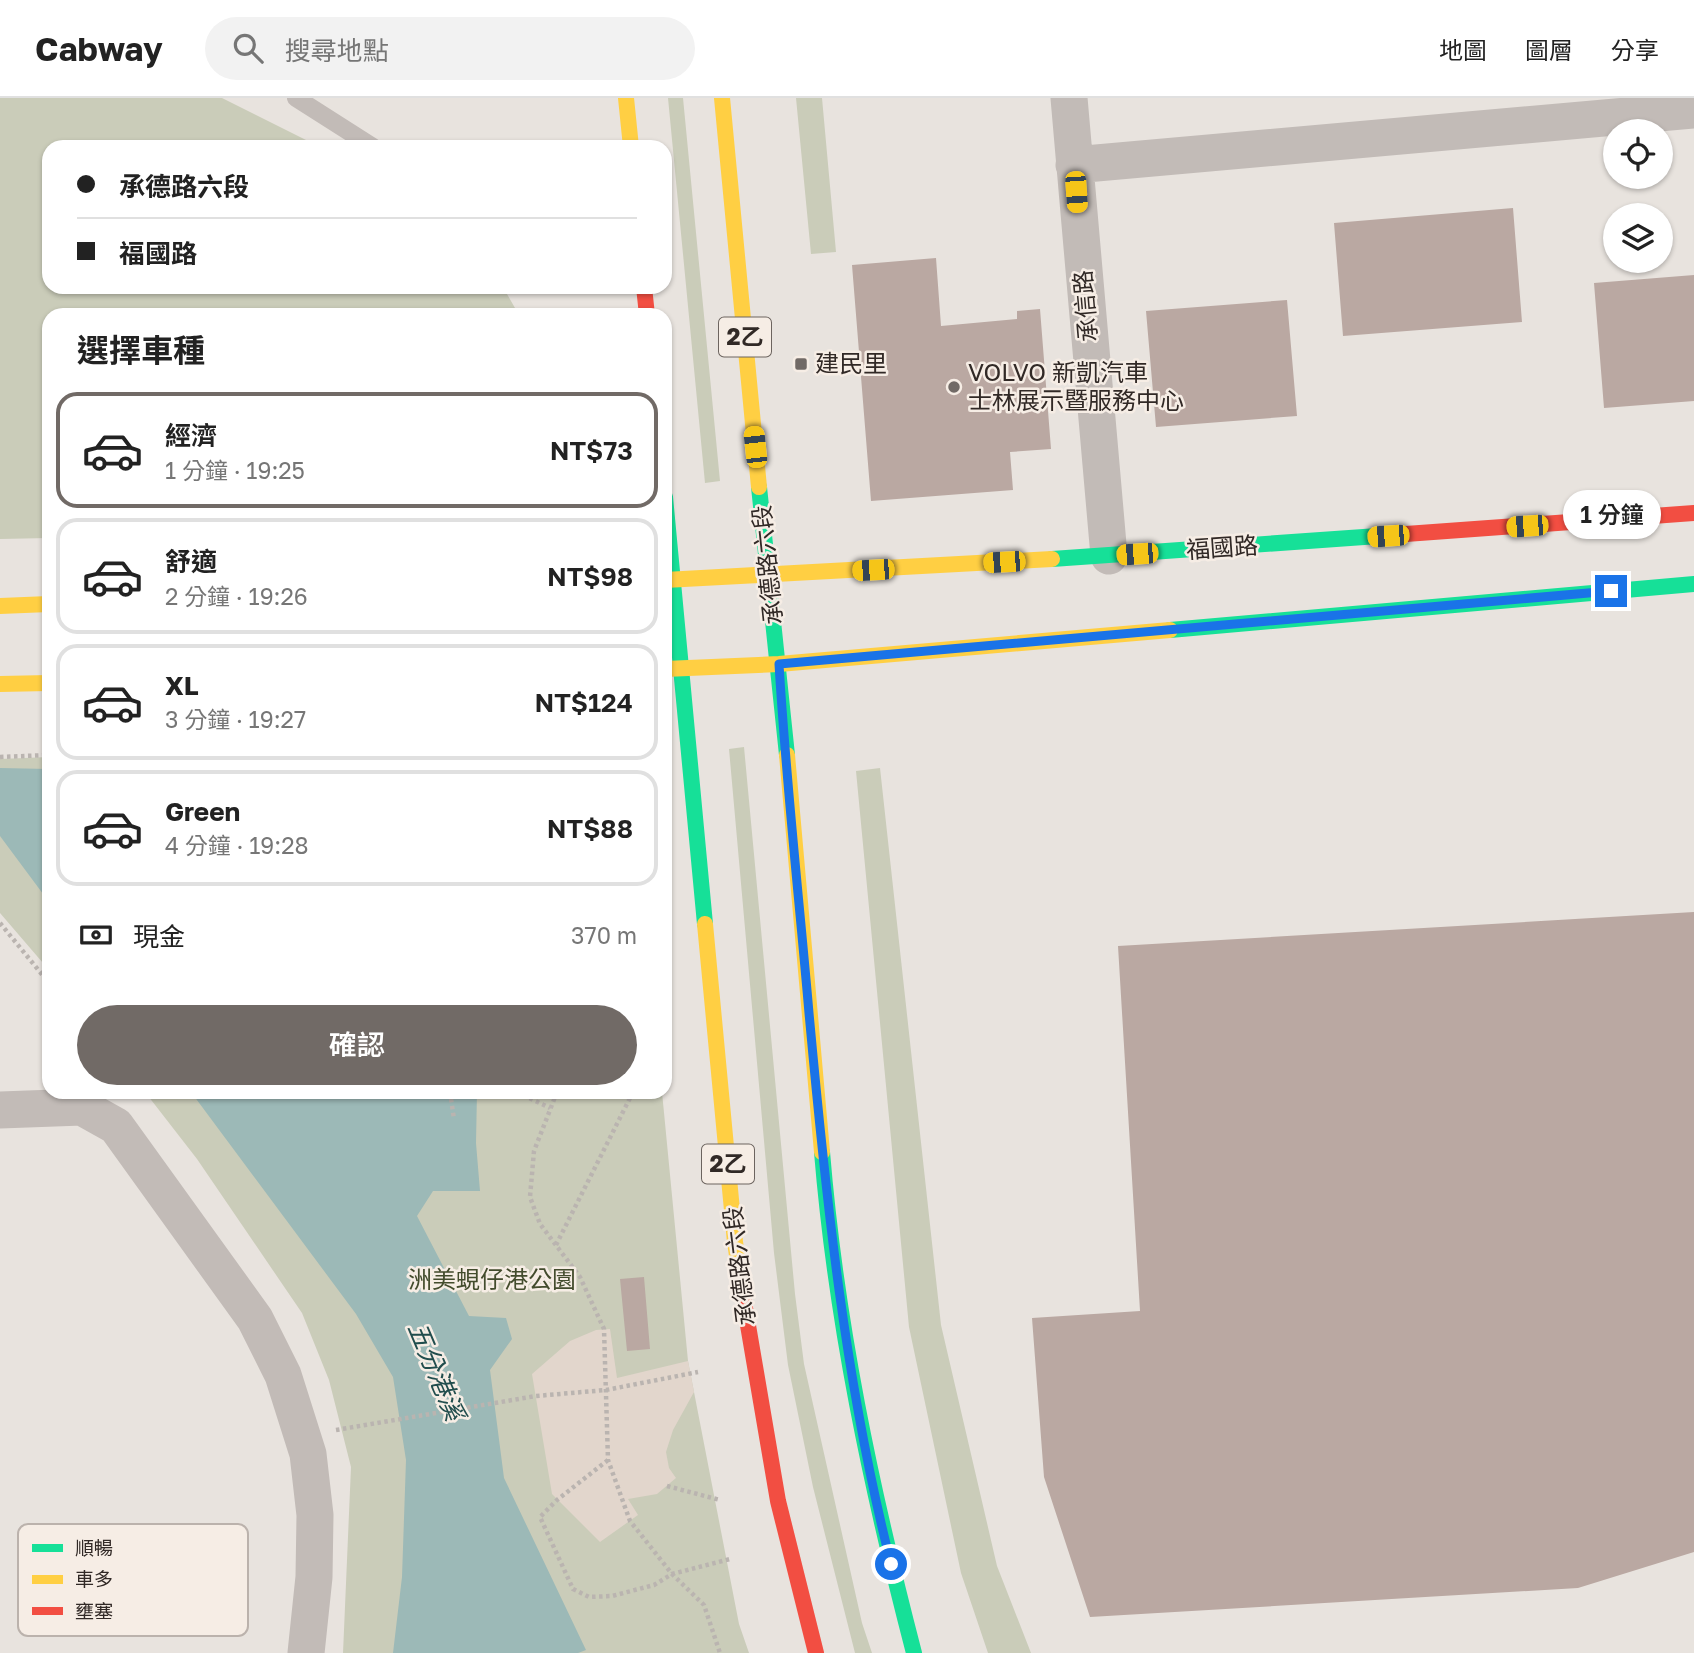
<!DOCTYPE html>
<html lang="zh-TW">
<head>
<meta charset="utf-8">
<style>
	body { margin:0; font-family:"Golos Text","Noto Sans TC",sans-serif; background:#f2f2f2; color:#222; height:100vh; display:flex; flex-direction:column; font-size:26px; white-space:nowrap }
	* { box-sizing:border-box; margin:0 }
	p { font-size:23px; color:#767676 }
	.icon { flex:none; width:38px; height:38px; fill:none; stroke:currentColor; stroke-width:2; stroke-linecap:round; stroke-linejoin:round }
	.map { position:relative; flex:1; overflow:hidden }
	.drawer { position:absolute; left:42px; top:210px; width:630px; height:791px; display:flex; flex-direction:column; background:#fff; border-radius:21px; box-shadow:0 2px 5px #0004 }
	.drawer>* { flex:none }
	.top-card { position:absolute; left:42px; top:42px; width:630px; height:154px; border-radius:21px; box-shadow:0 2px 5px #0004; display:grid; align-content:center; height:154px; padding:0 35px; background:#fff }
	.buttons { position:absolute; left:1603px; top:21px; display:grid; gap:14px }
	.buttons a { display:grid; place-items:center; width:70px; height:70px; border-radius:50%; background:#fff; box-shadow:0 2px 5px #0004; font-size:35px }
	.end { position:absolute; width:32px; height:32px; margin:-16px; border:9px solid #1a73e8; background:#fff; box-shadow:0 0 0 4px #fff }
	.from { border-radius:50% }
	.bubble { position:absolute; height:49px; border-radius:24px; background:#fff; box-shadow:0 2px 5px #0004; font-size:23px; font-weight:600; line-height:49px; text-align:center }
	.car { position:absolute; width:21px; height:42px; margin:-21px -10px; border-radius:9px; box-shadow:0 0 5px 2px #0007; background:linear-gradient(#f5c518 24%,#345 0 40%,#f5c518 0 76%,#345 0 86%,#f5c518 0) }
	.top-card b { display:flex; align-items:center; gap:24px; height:66px; font-size:26px }
	.top-card b+b { border-top:2px solid #e0e0e0 }
	.top-card i { width:18px; height:18px; background:#222 }
	ul { padding:0; list-style:none }
	li { display:flex; align-items:center; gap:21px; height:116px; margin:0 14px 10px; padding:0 21px; border:4px solid #e0e0e0; border-radius:21px }
	li div { flex:1 }
	li b { display:block; font-size:26px }
	li em { font-style:normal; font-weight:600 }
	li.current { border-color:#716a66 }
	li>.icon { width:63px; height:63px; stroke-width:1.5 }
	h2 { padding:0 35px; font-size:32px; line-height:84px }
	.pay { display:flex; align-items:center; gap:18px; height:77px; padding:0 35px; font-size:26px }
	.pay p { margin-inline-start:auto }
	.button { display:flex; gap:14px; margin-top:auto; padding:14px 35px }
	.button a { flex:1; height:80px; border-radius:42px; background:#716a66; color:#fff; font-size:28px; font-weight:600; line-height:80px; text-align:center }
	header { display:flex; align-items:center; gap:42px; box-sizing:border-box; height:98px; padding:0 35px; background:#fff; border-bottom:2px solid #e0e0e0 }
	header strong { font-size:33px }
	nav { display:flex; gap:38px; margin-inline-start:auto; font-size:24px }
	.search { width:490px; height:63px; background:#f2f2f2; display:flex; align-items:center; gap:18px; box-sizing:border-box; padding:0 24px; border-radius:38px; color:#767676; font-size:26px }
	.map>svg:first-child { display:block }
</style>
</head>
<body>
<header>
<strong>Cabway</strong>
<div class="search"><svg class="icon" aria-label="search" viewBox="0 0 24 24"><circle cx="10" cy="10" r="6"/><path d="M15 15l6 6"/></svg>搜尋地點</div>
<nav><a>地圖</a><a>圖層</a><a>分享</a></nav>
</header>
<div class="map">
<svg width="1694" height="1555" viewBox="0 0 1694 1555">
	<rect width="100%" height="100%" fill="#e8e3de"/>
	<path fill="#caccb9" d="M0,0H222L320,49H49V189H503L519,217H49V440L0,441Z
		M668,0H683L720,383L705,385Z
		M796,0H822L836,154L811,156Z
		M744,649L795,1196L804,1266L862,1525L872,1555H855L813,1389L788,1267L774,1155L729,651Z
		M49,659V872L0,815V661Z
		M880,670L941,1227L997,1468L1031,1555H988L961,1475L909,1229L856,673Z
		M145,994H662L688,1263L739,1526L749,1555H343L351,1369L329,1282L302,1215L197,1061Z"/>
	<path fill="#e2d6cc" d="M610,1231L617,1280L688,1263L694,1294L673,1332L666,1354L669,1370L676,1380L657,1396L628,1401L638,1417L600,1444L552,1396L532,1276L570,1243L596,1232Z"/>
	<path fill="#9cb9b7" d="M0,670L49,671V804L0,738Z
		M191,994H477L476,1045L480,1093H433L417,1118L469,1218L506,1220L512,1241L490,1272L504,1380L586,1552L578,1555H393L402,1479L406,1362L393,1279L356,1216Z"/>
	<path fill="#baa8a2" d="M1513,110L1522,224L1343,238L1334,125Z
		M936,160L941,228L1017,221V213L1040,211L1051,351L1010,354L1013,392L871,403L852,167Z
		M1694,177V303L1604,310L1594,185Z
		M1287,202L1297,318L1156,329L1146,213Z
		M1694,814V1454L1578,1490L1090,1519L1044,1379L1032,1220L1140,1213L1118,848Z
		M644,1179L650,1251L627,1253L620,1181Z"/>
	<g fill="none" stroke-linecap="round" stroke-linejoin="round">
		<path stroke="#bab4b0" stroke-width="4.5" stroke-dasharray="3.5 3.5" stroke-linecap="butt" d="M0,659L49,657
			M0,825L49,885
			M450,994L454,1021
			M517,994L550,1010
			M557,994L534,1053L530,1099L540,1126L580,1179L604,1231L608,1362L630,1423L672,1476L704,1507L720,1555
			M556,1147L633,994
			M336,1332L536,1298L606,1292L698,1274
			M608,1362L557,1402L540,1419L573,1491L589,1499L612,1498L654,1487L672,1476L730,1461
			M667,1388L720,1402"/>
		<path stroke="#c2bbb7" stroke-width="18" d="M296,0L373,49"/>
		<path stroke="#c2bbb7" stroke-width="37" d="M1069,0L1109,458
			M1074,67L1694,12
			M0,1012L82,1009L116,1028L255,1221L283,1277L308,1356L315,1417L314,1479L306,1555"/>
		<path stroke="#16e098" stroke-width="16" d="M759,389L787,657
			M665,399L705,826
			M1052,461L1392,437
			M1170,532L1694,486
			M822,1054C836,1224 871,1390 914,1555"/>
		<path stroke="#ffcf43" stroke-width="16" d="M626,0L631,49
			M722,0L759,389
			M665,482L1052,461
			M0,508L49,506
			M665,571L779,566L1170,532
			M0,586L49,585
			M787,657L822,1054
			M705,826L735,1144L743,1198"/>
		<path stroke="#f24e42" stroke-width="16" d="M644,189L647,217
			M1392,437L1694,415
			M743,1198L778,1403L816,1555"/>
	</g>
	<g fill="none" stroke-linecap="round" stroke-linejoin="round">
		<path stroke="#1a73e8" stroke-width="9" d="M891,1466C845,1285 826,1101 809,915C799,799 786,683 779,566L1611,493"/>
	</g>
	<g fill="#716a66" stroke="#f6ede5" stroke-width="2.5">
		<rect x="794" y="259" width="14" height="14" rx="3.5"/>
		<circle cx="954" cy="289" r="7"/>
	</g>
	<g text-anchor="middle" stroke-width="5" stroke-linejoin="round" paint-order="stroke">
		<g fill="#f6ede5" stroke="#6c645f" stroke-width="2">
			<rect x="719" y="219.5" width="52" height="39" rx="5"/>
			<rect x="702" y="1046.5" width="52" height="39" rx="5"/>
		</g>
		<g font-size="23" font-weight="bold" fill="#312926">
			<text x="745" y="247">2乙</text>
			<text x="728" y="1074">2乙</text>
		</g>
		<g font-size="24" fill="#312926" stroke="#f6ede5">
			<text transform="translate(1086 208) rotate(-95)" y="8">承信路</text>
			<text transform="translate(1222 450) rotate(-4)" y="8">福國路</text>
			<text transform="translate(768 467) rotate(-96)" y="8">承德路六段</text>
			<text transform="translate(740 1168) rotate(-97)" y="8">承德路六段</text>
		</g>
		<g font-size="24" fill="#312926" stroke="#f6ede5" text-anchor="start">
			<text x="815" y="274">建民里</text>
			<text x="968" y="283">VOLVO 新凱汽車<tspan x="968" dy="28">士林展示暨服務中心</tspan></text>
		</g>
		<g font-size="24" fill="#434c2d" stroke="#f6ede5">
			<text x="492" y="1190">洲美蜆仔港公園</text>
		</g>
		<g font-size="26" font-style="italic" fill="#214d4d" stroke="#f6ede5">
			<text transform="translate(436 1273) rotate(67)" y="9">五分港溪</text>
		</g>
	</g>
	<rect x="18" y="1426" width="230" height="112" rx="10" fill="#f6ede5" stroke="#bbb2ac" stroke-width="2"/>
	<rect x="32" y="1446" width="31" height="8" fill="#16e098"/>
	<rect x="32" y="1477" width="31" height="9" fill="#ffcf43"/>
	<rect x="32" y="1509" width="31" height="8" fill="#f24e42"/>
	<g font-size="19" fill="#312926">
		<text x="75" y="1457">順暢</text>
		<text x="75" y="1488">車多</text>
		<text x="75" y="1520">壅塞</text>
	</g>
</svg>
<div class="buttons">
<a><svg class="icon" aria-label="locate" viewBox="0 0 24 24"><circle cx="12" cy="12" r="6"/><path d="M12 2v4M12 18v4M2 12h4M18 12h4"/></svg></a>
<a><svg class="icon" aria-label="layers" viewBox="0 0 24 24"><path d="M12 4l9 5-9 5-9-5zM3 14l9 5 9-5"/></svg></a>
</div>
<i class="end from" style="left:891px;top:1466px"></i>
<i class="end" style="left:1611px;top:493px"></i>
<div class="bubble" style="left:1563px;top:392px;width:98px">1 分鐘</div>
<i class="car" style="left:1076px;top:94px;rotate:176deg"></i>
<i class="car" style="left:755px;top:349px;rotate:354deg"></i>
<i class="car" style="left:1527px;top:428px;rotate:266deg"></i>
<i class="car" style="left:1388px;top:438px;rotate:266deg"></i>
<i class="car" style="left:1137px;top:456px;rotate:266deg"></i>
<i class="car" style="left:1004px;top:464px;rotate:267deg"></i>
<i class="car" style="left:873px;top:472px;rotate:267deg"></i>
<div class="top-card">
<b><i class="from"></i>承德路六段</b>
<b><i></i>福國路</b>
</div>
<section class="drawer">
<h2>選擇車種</h2>
<ul>
<li class="current"><svg class="icon" aria-label="car" viewBox="0 0 24 24"><path d="M5 17H2v-5l4-1 3-4h7l3 4 3 1v5h-3M9 17h6M6 11h13"/><circle cx="7" cy="17" r="2"/><circle cx="17" cy="17" r="2"/></svg><div><b>經濟</b><p>1 分鐘 · 19:25</p></div><em>NT$73</em></li>
<li><svg class="icon" aria-label="car" viewBox="0 0 24 24"><path d="M5 17H2v-5l4-1 3-4h7l3 4 3 1v5h-3M9 17h6M6 11h13"/><circle cx="7" cy="17" r="2"/><circle cx="17" cy="17" r="2"/></svg><div><b>舒適</b><p>2 分鐘 · 19:26</p></div><em>NT$98</em></li>
<li><svg class="icon" aria-label="car" viewBox="0 0 24 24"><path d="M5 17H2v-5l4-1 3-4h7l3 4 3 1v5h-3M9 17h6M6 11h13"/><circle cx="7" cy="17" r="2"/><circle cx="17" cy="17" r="2"/></svg><div><b>XL</b><p>3 分鐘 · 19:27</p></div><em>NT$124</em></li>
<li><svg class="icon" aria-label="car" viewBox="0 0 24 24"><path d="M5 17H2v-5l4-1 3-4h7l3 4 3 1v5h-3M9 17h6M6 11h13"/><circle cx="7" cy="17" r="2"/><circle cx="17" cy="17" r="2"/></svg><div><b>Green</b><p>4 分鐘 · 19:28</p></div><em>NT$88</em></li>
</ul>
<div class="pay"><svg class="icon" aria-label="cash" viewBox="0 0 24 24"><path d="M3 7h18v10H3z"/><circle cx="12" cy="12" r="2"/></svg>現金<p>370 m</p></div>
<div class="button"><a>確認</a></div>
</section>
</div>
</body>
</html>
